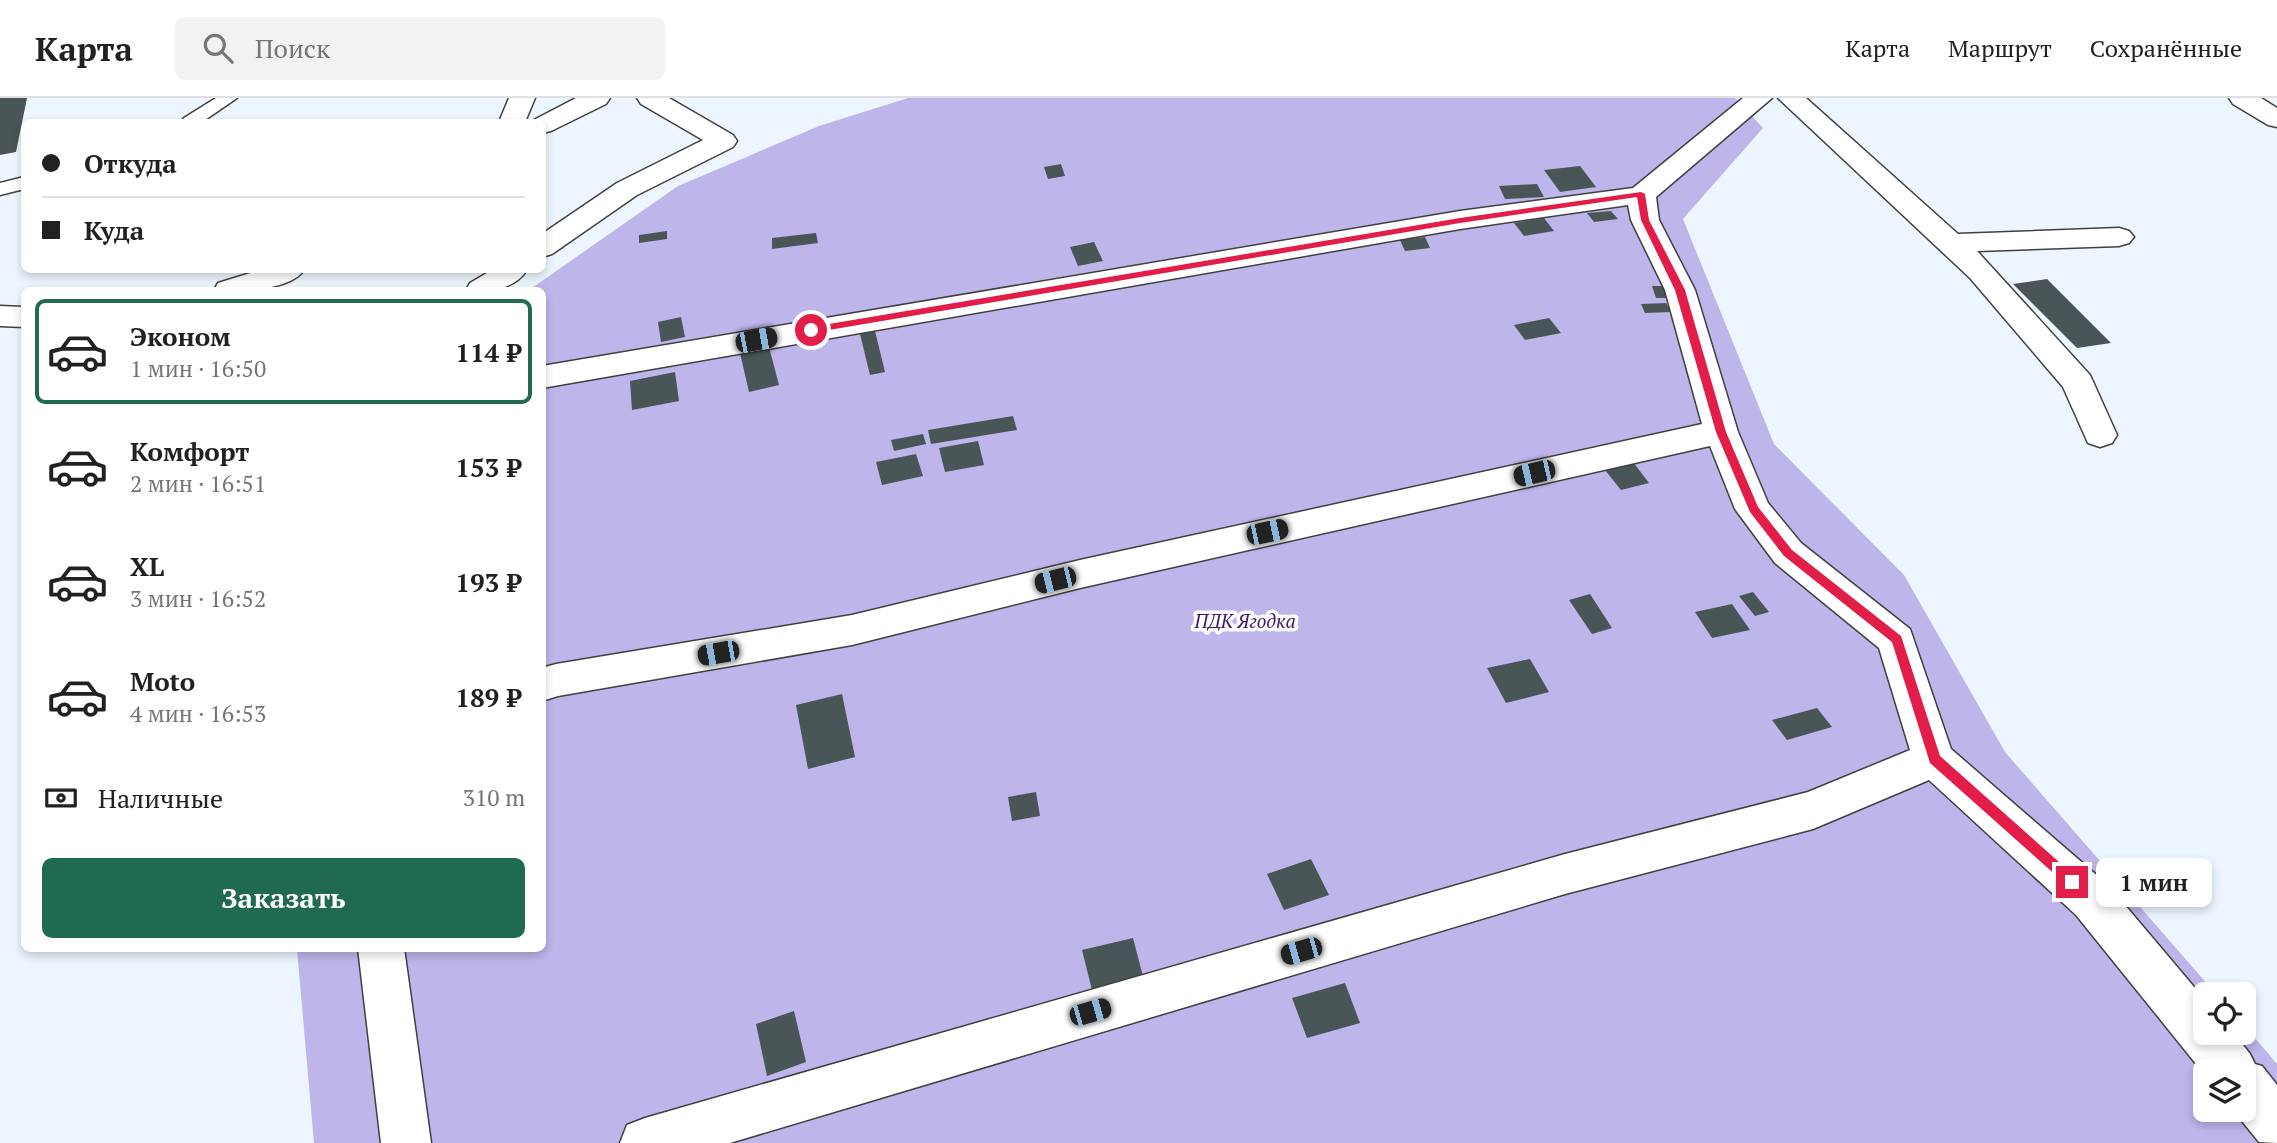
<!DOCTYPE html>
<html lang="ru">
<head>
<meta charset="utf-8">
<style>
	body { margin:0; font-family:"PT Serif",serif; background:#f2f2f2; color:#202124; height:100vh; display:flex; flex-direction:column; font-size:26px; white-space:nowrap }
	* { box-sizing:border-box; margin:0 }
	p { font-size:23px; color:#757577 }
	.icon { flex:none; width:38px; height:38px; fill:none; stroke:currentColor; stroke-width:2; stroke-linecap:round; stroke-linejoin:round }
	.map { position:relative; flex:1; overflow:hidden }
	.panel { position:absolute; left:21px; top:189px; width:525px; height:665px; display:flex; flex-direction:column; background:#fff; border-radius:10px; box-shadow:0 4px 10px #0003 }
	.panel>* { flex:none }
	.banner { position:absolute; left:21px; top:21px; width:525px; height:154px; border-radius:10px; box-shadow:0 4px 10px #0003; display:grid; align-content:center; height:154px; padding:0 21px; background:#fff }
	.tools { position:absolute; left:2193px; top:884px; display:grid; gap:14px }
	.tools a { display:grid; place-items:center; width:63px; height:63px; border-radius:10px; background:#fff; box-shadow:0 4px 10px #0003; font-size:35px }
	.end { position:absolute; width:32px; height:32px; margin:-16px; border:9px solid #e11d48; background:#fff; box-shadow:0 0 0 4px #fff }
	.from { border-radius:50% }
	.bubble { position:absolute; height:49px; border-radius:10px; background:#fff; box-shadow:0 4px 10px #0003; font-size:23px; font-weight:700; line-height:49px; text-align:center }
	.car { position:absolute; width:21px; height:42px; margin:-21px -10px; border-radius:9px; box-shadow:0 0 5px 2px #0007; background:linear-gradient(#222 24%,#8ab4d8 0 40%,#222 0 76%,#8ab4d8 0 86%,#222 0) }
	.banner b { display:flex; align-items:center; gap:24px; height:66px; font-size:26px }
	.banner b+b { border-top:2px solid #e0e0e0 }
	.banner i { width:18px; height:18px; background:#202124 }
	ul { padding:12px 0 0; list-style:none }
	li { display:flex; align-items:center; gap:21px; height:105px; margin:0 14px 10px; padding:0 7px; border:4px solid transparent; border-radius:10px }
	li div { flex:1 }
	li b { display:block; font-size:26px }
	li em { font-style:normal; font-weight:700 }
	li.current { border-color:#1f6a51 }
	li>.icon { width:63px; height:63px; stroke-width:1.5 }
	.pay { display:flex; align-items:center; gap:18px; height:77px; padding:0 21px; font-size:26px }
	.pay p { margin-inline-start:auto }
	.primary-button { display:flex; gap:14px; margin-top:auto; padding:14px 21px }
	.primary-button a { flex:1; height:80px; border-radius:10px; background:#1f6a51; color:#fff; font-size:28px; font-weight:700; line-height:80px; text-align:center }
	header { display:flex; align-items:center; gap:42px; box-sizing:border-box; height:98px; padding:0 35px; background:#fff; border-bottom:2px solid #e0e0e0 }
	header strong { font-size:33px }
	nav { display:flex; gap:38px; margin-inline-start:auto; font-size:24px }
	.search { width:490px; height:63px; background:#f2f2f2; display:flex; align-items:center; gap:18px; box-sizing:border-box; padding:0 24px; border-radius:10px; color:#757577; font-size:26px }
	.map>svg:first-child { display:block }
</style>
</head>
<body>
<header>
<strong>Карта</strong>
<div class="search"><svg class="icon" aria-label="search" viewBox="0 0 24 24"><circle cx="10" cy="10" r="6"/><path d="M15 15l6 6"/></svg>Поиск</div>
<nav><a>Карта</a><a>Маршрут</a><a>Сохранённые</a></nav>
</header>
<div class="map">
<svg width="2277" height="1045" viewBox="0 0 2277 1045">
	<rect width="100%" height="100%" fill="#edf6ff"/>
	<path fill="#beb5eb" fill-rule="evenodd" d="M908,0H1735L1763,30L1683,121L1774,346L1904,477L2005,654L2216,896H2205V934H2244V927L2277,966V1045H314L297,851L542,850V192H529L678,88L819,28ZM2205,973H2244V1012H2205Z"/>
	<path fill="#495556" d="M0,0H27L16,54L0,57Z
		M1061,66L1065,78L1048,81L1044,69Z
		M1580,68L1596,89L1560,94L1544,72Z
		M1537,86L1544,99L1505,101L1499,88Z
		M1611,113L1618,121L1594,124L1587,115Z
		M1544,120L1554,133L1524,138L1514,125Z
		M667,133V141L639,145V137Z
		M816,135L818,145L772,151V140Z
		M1425,139L1430,150L1405,153L1400,142Z
		M1094,144L1103,163L1078,168L1070,149Z
		M2047,181L2111,245L2077,250L2013,186Z
		M1652,188H1663L1667,200H1656Z
		M1666,205L1671,214L1645,215L1641,206Z
		M681,219L685,239L661,244L658,224Z
		M1549,220L1561,235L1525,242L1514,227Z
		M875,233L885,274L870,277L860,236Z
		M769,249L779,287L749,294L740,255Z
		M675,274L679,303L632,312L630,283Z
		M1013,318L1017,332L931,346L928,332Z
		M923,336L926,346L894,353L891,342Z
		M978,343L984,367L945,374L939,350Z
		M916,356L923,378L882,387L876,364Z
		M1630,360L1649,385L1621,392L1601,367Z
		M1753,494L1769,514L1755,518L1739,498Z
		M1590,496L1612,530L1592,536L1569,502Z
		M1732,506L1750,532L1712,540L1695,514Z
		M1530,561L1549,594L1506,605L1487,570Z
		M842,596L855,659L808,671L796,607Z
		M1817,610L1832,629L1787,642L1772,622Z
		M1036,694L1040,718L1012,723L1008,699Z
		M1311,761L1329,797L1284,812L1267,776Z
		M1133,840L1145,886L1094,900L1082,852Z
		M1345,885L1360,925L1307,940L1292,900Z
		M794,913L806,964L767,978L756,926Z"/>
	<g fill="none" stroke-linecap="round" stroke-linejoin="round">
		<g stroke="#404040" stroke-width="3">
			<path id="service" d="M216,0H237L202,24H181L184,20Z
				M24,79V91L0,97V85Z"/>
		</g>
		<g stroke="#404040" stroke-width="3">
			<path id="minor" d="M576,0H610L606,6L551,33L542,35V24H530Z
				M637,0H669L733,37L737,43L733,49L637,97L552,156L542,159V136L617,85L703,42L641,6Z
				M1743,0H1772L1656,99L1659,122L1695,192L1738,334L1768,405L1801,445L1910,531L1951,651L2108,787L2205,902V934H2233L2250,956L2255,966L2262,968L2277,987V1045L2259,1044L2233,1012H2244V973H2205V977L2076,817L1929,682L1813,731L1565,796L730,1045H620L627,1027L645,1020L1565,756L1808,694L1910,652L1879,550L1775,465L1735,411L1710,348L1080,490L852,547L558,598L542,603V570L556,566L852,517L1080,462L1702,326L1665,192L1631,122L1628,107L1460,131L542,290V268L1460,113L1633,90Z
				M1778,0H1806L1958,136L2119,130L2129,133L2134,139L2129,145L2119,148L1977,153L2090,277L2117,337L2112,345L2100,349L2088,345L2063,289L1970,180Z
				M2229,0H2261L2277,10V29L2268,27L2233,6Z
				M492,172H527C512,194 490,192 466,192L470,185Z
				M358,850H404L431,1045H381Z"/>
		</g>
		<g stroke="#404040" stroke-width="3">
			<path id="tertiary" d="M509,0H535L525,24H499Z
				M260,172H304C290,193 237,194 214,192L218,185Z
				M0,208L24,209V229L0,228Z"/>
		</g>
		<use href="#service" fill="#fff" fill-rule="evenodd"/>
		<use href="#minor" fill="#fff" fill-rule="evenodd"/>
		<use href="#tertiary" fill="#fff" fill-rule="evenodd"/>
	</g>
	<path fill="#e11d48" d="M1641,94L1645,96L1649,122L1685,192L1726,334L1758,409L1792,452L1901,538L1940,658L2077,780V788H2068L1930,665L1892,544L1784,458L1750,414L1716,334L1675,192L1641,122L1637,99L1460,125L811,235L806,232L811,229L1460,120Z"/>
	<g text-anchor="middle" stroke-width="7" stroke-linejoin="round" paint-order="stroke">
		<g font-size="19" font-style="italic" fill="#401a68" stroke="#fff">
			<text x="1245" y="530">ПДК Ягодка</text>
		</g>
	</g>
</svg>
<div class="tools">
<a><svg class="icon" aria-label="locate" viewBox="0 0 24 24"><circle cx="12" cy="12" r="6"/><path d="M12 2v4M12 18v4M2 12h4M18 12h4"/></svg></a>
<a><svg class="icon" aria-label="layers" viewBox="0 0 24 24"><path d="M12 4l9 5-9 5-9-5zM3 14l9 5 9-5"/></svg></a>
</div>
<i class="end from" style="left:811px;top:232px"></i>
<i class="end" style="left:2072px;top:784px"></i>
<div class="bubble" style="left:2096px;top:760px;width:116px">1 мин</div>
<i class="car" style="left:756px;top:242px;rotate:79deg"></i>
<i class="car" style="left:1534px;top:375px;rotate:257deg"></i>
<i class="car" style="left:1267px;top:434px;rotate:78deg"></i>
<i class="car" style="left:1055px;top:482px;rotate:256deg"></i>
<i class="car" style="left:718px;top:555px;rotate:260deg"></i>
<i class="car" style="left:1301px;top:853px;rotate:254deg"></i>
<i class="car" style="left:1090px;top:914px;rotate:74deg"></i>
<div class="banner">
<b><i class="from"></i>Откуда</b>
<b><i></i>Куда</b>
</div>
<section class="panel">
<ul>
<li class="current"><svg class="icon" aria-label="car" viewBox="0 0 24 24"><path d="M5 17H2v-5l4-1 3-4h7l3 4 3 1v5h-3M9 17h6M6 11h13"/><circle cx="7" cy="17" r="2"/><circle cx="17" cy="17" r="2"/></svg><div><b>Эконом</b><p>1 мин · 16:50</p></div><em>114 ₽</em></li>
<li><svg class="icon" aria-label="car" viewBox="0 0 24 24"><path d="M5 17H2v-5l4-1 3-4h7l3 4 3 1v5h-3M9 17h6M6 11h13"/><circle cx="7" cy="17" r="2"/><circle cx="17" cy="17" r="2"/></svg><div><b>Комфорт</b><p>2 мин · 16:51</p></div><em>153 ₽</em></li>
<li><svg class="icon" aria-label="car" viewBox="0 0 24 24"><path d="M5 17H2v-5l4-1 3-4h7l3 4 3 1v5h-3M9 17h6M6 11h13"/><circle cx="7" cy="17" r="2"/><circle cx="17" cy="17" r="2"/></svg><div><b>XL</b><p>3 мин · 16:52</p></div><em>193 ₽</em></li>
<li><svg class="icon" aria-label="car" viewBox="0 0 24 24"><path d="M5 17H2v-5l4-1 3-4h7l3 4 3 1v5h-3M9 17h6M6 11h13"/><circle cx="7" cy="17" r="2"/><circle cx="17" cy="17" r="2"/></svg><div><b>Moto</b><p>4 мин · 16:53</p></div><em>189 ₽</em></li>
</ul>
<div class="pay"><svg class="icon" aria-label="cash" viewBox="0 0 24 24"><path d="M3 7h18v10H3z"/><circle cx="12" cy="12" r="2"/></svg>Наличные<p>310 m</p></div>
<div class="primary-button"><a>Заказать</a></div>
</section>
</div>
</body>
</html>
